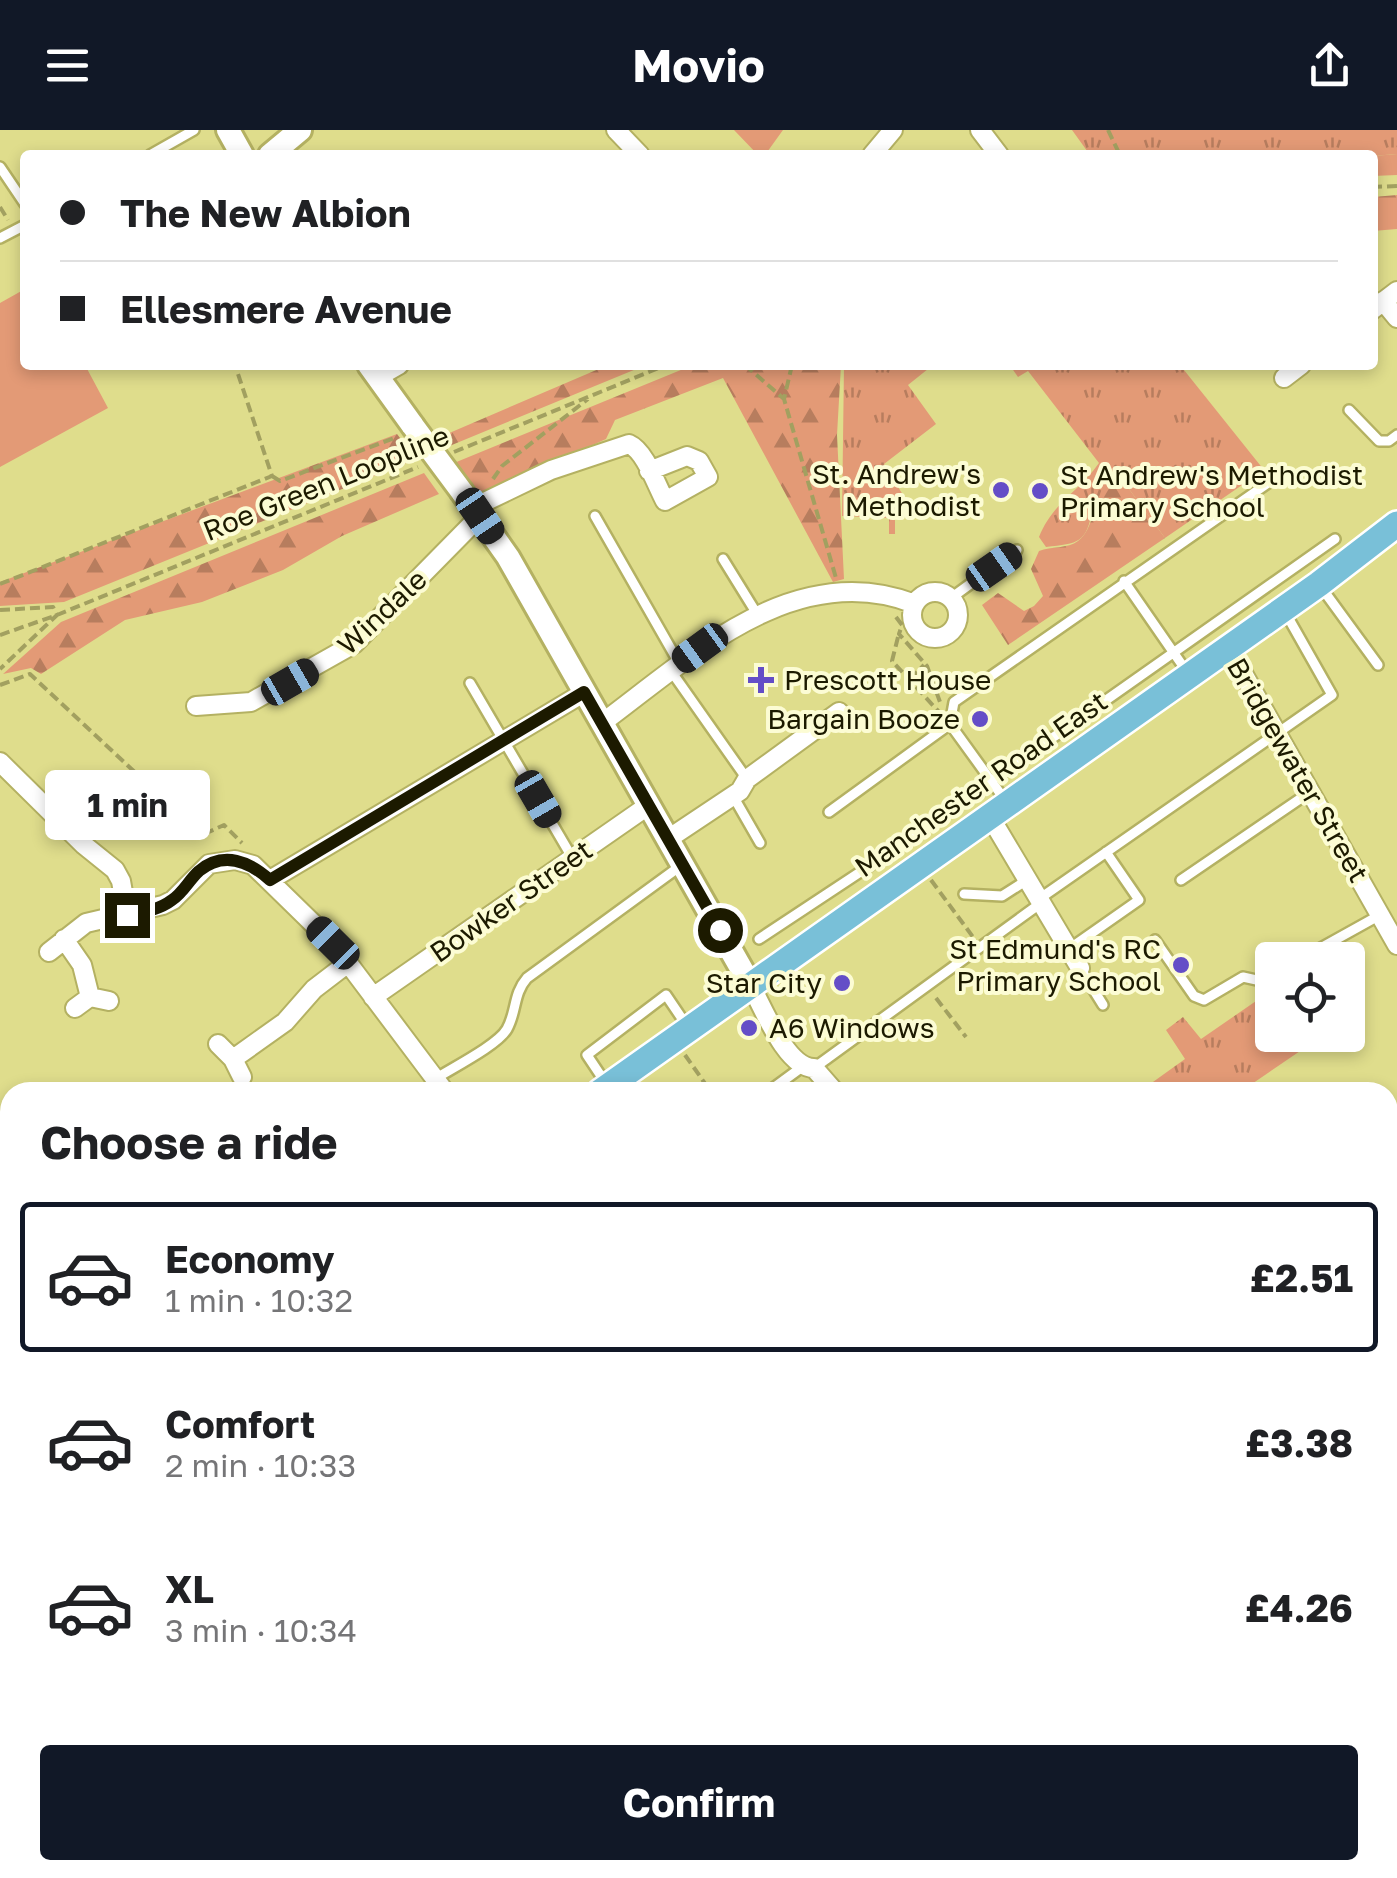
<!DOCTYPE html>
<html lang="en">
<head>
<meta charset="utf-8">
<style>
	body { margin:0; font-family:"Golos Text",sans-serif; background:#f2f2f2; color:#202124; height:100vh; display:flex; flex-direction:column; font-size:38px; white-space:nowrap }
	* { box-sizing:border-box; margin:0 }
	p { font-size:32px; color:#757577 }
	.icon { flex:none; width:55px; height:55px; fill:none; stroke:currentColor; stroke-width:2; stroke-linecap:round; stroke-linejoin:round }
	.map { position:relative; flex:1; overflow:hidden }
	.drawer { position:absolute; left:0px; top:952px; width:1398px; height:798px; display:flex; flex-direction:column; background:#fff; border-radius:30px 30px 0 0; box-shadow:0 5px 15px #0003 }
	.drawer>* { flex:none }
	.banner { position:absolute; left:20px; top:20px; width:1358px; height:220px; border-radius:10px; box-shadow:0 5px 15px #0003; display:grid; align-content:center; height:220px; padding:0 40px; background:#fff }
	.controls { position:absolute; left:1255px; top:812px; display:grid; gap:20px }
	.controls a { display:grid; place-items:center; width:110px; height:110px; border-radius:10px; background:#fff; box-shadow:0 5px 15px #0003; font-size:50px }
	.end { position:absolute; width:45px; height:45px; margin:-22px; border:12px solid #1c1a00; background:#fff; box-shadow:0 0 0 5px #fff }
	.from { border-radius:50% }
	.bubble { position:absolute; height:70px; border-radius:10px; background:#fff; box-shadow:0 5px 15px #0003; font-size:32px; font-weight:700; line-height:70px; text-align:center }
	.car { position:absolute; width:30px; height:60px; margin:-30px -15px; border-radius:12px; box-shadow:0 0 8px 2px #0007; background:linear-gradient(#222 24%,#8ab4d8 0 40%,#222 0 76%,#8ab4d8 0 86%,#222 0) }
	.banner b { display:flex; align-items:center; gap:35px; height:95px; font-size:38px }
	.banner b+b { border-top:2px solid #e0e0e0 }
	.banner i { width:25px; height:25px; background:#202124 }
	ul { padding:0; list-style:none }
	li { display:flex; align-items:center; gap:30px; height:150px; margin:0 20px 15px; padding:0 20px; border:5px solid transparent; border-radius:10px }
	li div { flex:1 }
	li b { display:block; font-size:38px }
	li em { font-style:normal; font-weight:700 }
	li.active { border-color:#111827 }
	li>.icon { width:90px; height:90px; stroke-width:1.5 }
	h2 { padding:0 40px; font-size:45px; line-height:120px }
	.cta { display:flex; gap:20px; margin-top:auto; padding:20px 40px }
	.cta a { flex:1; height:115px; border-radius:10px; background:#111827; color:#fff; font-size:40px; font-weight:700; line-height:115px; text-align:center }
	header { display:flex; justify-content:space-between; align-items:center; height:130px; padding:0 40px; background:#111827; color:#fff; font-size:45px; font-weight:700 }
	.map>svg:first-child { display:block }
</style>
</head>
<body>
<header><svg class="icon" aria-label="menu" viewBox="0 0 24 24"><path d="M4 6h16M4 12h16M4 18h16"/></svg>Movio<svg class="icon" aria-label="share" viewBox="0 0 24 24"><path d="M12 15V3M7 8l5-5 5 5M5 13v7h14v-7"/></svg></header>
<div class="map">
<svg width="1397" height="1748" viewBox="0 0 1397 1748">
	<defs>
		<pattern id="grass-tufts" width="24" height="20" patternUnits="userSpaceOnUse" patternTransform="scale(2.5)"><rect width="24" height="20" fill="#e39a76"/><path d="M3 7l-1-3M5 7V3M7 7l1-3M15 17l-1-3M17 17v-4M19 17l1-3" fill="none" stroke="#b77d5e"/></pattern>
		<pattern id="forest-firs" width="22" height="20" patternUnits="userSpaceOnUse" patternTransform="scale(2.5)"><rect width="22" height="20" fill="#e39a76"/><path d="M5 1l3.5 6h-7zM16 11l3.5 6h-7z" fill="#b77d5e"/></pattern>
		<pattern id="garden-furrows" width="10" height="10" patternUnits="userSpaceOnUse" patternTransform="scale(2.5)"><rect width="10" height="10" fill="#e39a76"/><path d="M-1 1l2-2M0 10L10 0M9 11l2-2" fill="none" stroke="#b77d5e"/></pattern>
	</defs>
	<rect width="100%" height="100%" fill="#dfdd8c"/>
	<path fill="url(#grass-tufts)" d="M734,0H783L765,25H758Z
		M1072,0H1397V24L1373,26L1090,25Z
		M844,235H933L908,255L936,294L884,334L903,365L895,371V404H889V388L842,386Z
		M1013,235H1180L1264,340L1165,408L1129,359L1093,378C1086,414 1079,413 1046,417L1039,407C1053,372 1078,363 1099,333L1028,241L1018,247L1011,237Z
		M1272,860V905H1304L1309,915L1240,962H1139L1185,929L1166,900L1183,887L1201,909Z
		M1397,1069V1270L1395,1277L1388,1276V1074Z"/>
	<path fill="url(#forest-firs)" d="M1397,24V45L1373,46V26Z
		M1397,65V99L1373,101V67Z
		M608,235H646L447,317L440,307Z
		M693,235H841L837,305L844,449L833,452L723,248L615,290L606,309L479,366L454,333Z
		M397,304L416,329L64,472L0,476V452Z
		M424,343L439,364L342,406L283,440L202,472L125,490L41,544L31,538L3,544L61,492Z
		M1118,352L1129,359L1165,408L1008,515L982,475L998,463L1024,481L1034,476L1043,466L1031,439L1039,421C1051,416 1068,419 1078,411C1099,395 1088,361 1118,352Z
		M0,1521H10V1570L0,1569Z"/>
	<path fill="url(#garden-furrows)" d="M10,1056V1240L0,1248V1069Z"/>
	<path fill="#e39a76" d="M25,159V235H85L108,278L0,337V173Z"/>
	<g fill="none" stroke-linecap="round" stroke-linejoin="round">
		<g stroke="#b4b162" stroke-width="14">
			<path id="lane" d="M150,25L194,0
				M0,37L25,74
				M0,108L25,95
				M1349,280L1379,311H1389L1397,305
				M595,386L679,533
				M723,429L757,484
				M1124,451L1187,542
				M1321,457L1378,535
				M951,468L1017,420
				M671,541L747,649
				M470,553L573,729
				M950,594L954,572L1281,344
				M733,666L760,713
				M829,682L950,594L1005,670
				M1181,750L1310,662
				M964,764L1002,766L1027,750
				M1039,769L1332,565L1285,482
				M759,809L889,723L1335,409
				M1155,810L1194,866L1204,870L1243,847L1261,851L1272,845
				M1069,819L1139,770L1106,722
				M1299,830L1380,785
				M1080,838L1103,875
				M814,938L1041,773
				M435,949C452,938 498,915 507,899C517,881 513,864 527,848L679,737
				M605,952L587,925L666,865L687,896
				M768,962L802,937
				M1393,1009H1397
				M0,1226L10,1244
				M131,1748L134,1740
				M155,1748L159,1740"/>
		</g>
		<g stroke="#b4b162" stroke-width="22">
			<path id="street" d="M616,0L640,25
				M980,0L999,25
				M872,25L893,0
				M1383,171L1397,188
				M1372,180L1397,161
				M378,247L399,235
				M1284,248L1301,235
				M474,377L551,340L629,314C645,321 656,354 665,371L708,347L699,331L687,326L649,341
				M912 485a23 23 0 1 1 46 0a23 23 0 1 1-46 0Z
				M1228,517L1397,815
				M196,576L251,572L354,514L480,386
				M602,593C691,527 795,427 915,474
				M0,632L84,715L115,740L121,751L127,785
				M989,685L1080,838
				M668,709L740,661L747,649L839,582
				M270,750L585,562
				M64,809L82,835L90,867
				M49,822L86,793L163,775L173,770L209,734L235,730L253,735L333,813L445,962
				M750,854C763,877 786,938 814,938L835,962
				M373,867L649,675
				M75,878L90,867L109,871
				M218,914L233,929L242,947
				M233,929L285,892L314,859L348,833
				M3,1255L10,1250
				M1388,1388L1397,1391
				M0,1508H10
				M1388,1564L1397,1567
				M0,1617L4,1586
				M328,1740L333,1748
				M556,1740L561,1748
				M775,1740L777,1748
				M1162,1740L1193,1748
				M246,1748L252,1740"/>
		</g>
		<g stroke="#b4b162" stroke-width="28">
			<path id="secondary" d="M228,0L242,25
				M270,25L300,0
				M369,235L413,296
				M462,362L508,427L750,854"/>
		</g>
		<g stroke="#fff" stroke-width="30">
			<path id="primary" d="M600,962L1319,454L1397,394
				M0,1395L10,1386"/>
		</g>
		<path stroke="#a2a060" stroke-width="4" stroke-dasharray="10 5" stroke-linecap="butt" d="M1108,0L1120,25
			M1372,57L1397,56
			M0,77L8,90
			M745,235L784,269
			M792,235L784,269L836,448
			M454,322L666,235
			M272,346L280,351L397,307
			M493,349L502,336L588,269
			M0,454L272,346L235,235
			M0,480L53,477L57,485L0,539
			M896,487L902,495L899,504L927,536L940,572
			M0,505L57,485L418,337
			M898,507L892,531L940,583
			M910,549L924,535
			M0,555L30,544L202,705L224,695L242,713
			M931,750L973,807
			M936,868L966,907
			M685,925L711,962
			M1388,1048L1397,1041
			M0,1435L10,1428
			M858,1740L860,1748
			M106,1748L109,1740"/>
		<use href="#lane" stroke="#fff" stroke-width="9"/>
		<use href="#street" stroke="#fff" stroke-width="18"/>
		<use href="#secondary" stroke="#fff" stroke-width="22"/>
		<use href="#primary" stroke="#79c0d8" stroke-width="25"/>
		<g stroke="#b4b162" stroke-width="28" stroke-linecap="butt">
			<path id="secondary-bridge" d="M413,296L462,362"/>
		</g>
		<use href="#secondary-bridge" stroke="#fff" stroke-width="22"/>
	</g>
	<g fill="none" stroke-linecap="round" stroke-linejoin="round">
		<path stroke="#1c1a00" stroke-width="12" d="M127,785C143,782 159,780 172,770C183,763 189,750 199,741C224,720 250,732 270,750L584,562L720,800"/>
	</g>
	<g fill="#644ec7" stroke="#fcfcd4" stroke-width="4">
		<circle cx="1001" cy="360" r="10"/>
		<circle cx="1040" cy="361" r="10"/>
		<path d="M756 535h10v10h10v10h-10v10h-10v-10h-10v-10h10z"/>
		<circle cx="980" cy="589" r="10"/>
		<circle cx="1181" cy="835" r="10"/>
		<circle cx="842" cy="853" r="10"/>
		<circle cx="749" cy="898" r="10"/>
	</g>
	<g text-anchor="middle" stroke-width="8" stroke-linejoin="round" paint-order="stroke">
		<g font-size="28" fill="#1c1a00" stroke="#fcfcd4" text-anchor="end">
			<text x="981" y="354">St. Andrew's<tspan x="981" dy="32">Methodist</tspan></text>
			<text x="1060" y="355" text-anchor="start">St Andrew's Methodist<tspan x="1060" dy="32">Primary School</tspan></text>
			<text x="784" y="560" text-anchor="start">Prescott House</text>
			<text x="960" y="599">Bargain Booze</text>
			<text x="1161" y="829">St Edmund's RC<tspan x="1161" dy="32">Primary School</tspan></text>
			<text x="822" y="863">Star City</text>
			<text x="769" y="908" text-anchor="start">A6 Windows</text>
		</g>
		<g font-size="28" fill="#1c1a00" stroke="#fcfcd4">
			<text transform="translate(326 353) rotate(-22)" y="10">Roe Green Loopline</text>
			<text transform="translate(382 482) rotate(-43)" y="10">Windale</text>
			<text transform="translate(1298 640) rotate(60)" y="10">Bridgewater Street</text>
			<text transform="translate(981 654) rotate(-35)" y="10">Manchester Road East</text>
			<text transform="translate(511 771) rotate(-35)" y="10">Bowker Street</text>
		</g>
	</g>
</svg>
<div class="controls">
<a><svg class="icon" aria-label="locate" viewBox="0 0 24 24"><circle cx="12" cy="12" r="6"/><path d="M12 2v4M12 18v4M2 12h4M18 12h4"/></svg></a>
</div>
<i class="end from" style="left:720px;top:800px"></i>
<i class="end" style="left:127px;top:785px"></i>
<div class="bubble" style="left:45px;top:640px;width:165px">1 min</div>
<i class="car" style="left:480px;top:386px;rotate:146deg"></i>
<i class="car" style="left:994px;top:437px;rotate:55deg"></i>
<i class="car" style="left:700px;top:518px;rotate:234deg"></i>
<i class="car" style="left:290px;top:552px;rotate:60deg"></i>
<i class="car" style="left:538px;top:669px;rotate:150deg"></i>
<i class="car" style="left:333px;top:813px;rotate:315deg"></i>
<div class="banner">
<b><i class="from"></i>The New Albion</b>
<b><i></i>Ellesmere Avenue</b>
</div>
<section class="drawer">
<h2>Choose a ride</h2>
<ul>
<li class="active"><svg class="icon" aria-label="car" viewBox="0 0 24 24"><path d="M5 17H2v-5l4-1 3-4h7l3 4 3 1v5h-3M9 17h6M6 11h13"/><circle cx="7" cy="17" r="2"/><circle cx="17" cy="17" r="2"/></svg><div><b>Economy</b><p>1 min · 10:32</p></div><em>£2.51</em></li>
<li><svg class="icon" aria-label="car" viewBox="0 0 24 24"><path d="M5 17H2v-5l4-1 3-4h7l3 4 3 1v5h-3M9 17h6M6 11h13"/><circle cx="7" cy="17" r="2"/><circle cx="17" cy="17" r="2"/></svg><div><b>Comfort</b><p>2 min · 10:33</p></div><em>£3.38</em></li>
<li><svg class="icon" aria-label="car" viewBox="0 0 24 24"><path d="M5 17H2v-5l4-1 3-4h7l3 4 3 1v5h-3M9 17h6M6 11h13"/><circle cx="7" cy="17" r="2"/><circle cx="17" cy="17" r="2"/></svg><div><b>XL</b><p>3 min · 10:34</p></div><em>£4.26</em></li>
</ul>
<div class="cta"><a>Confirm</a></div>
</section>
</div>
</body>
</html>
